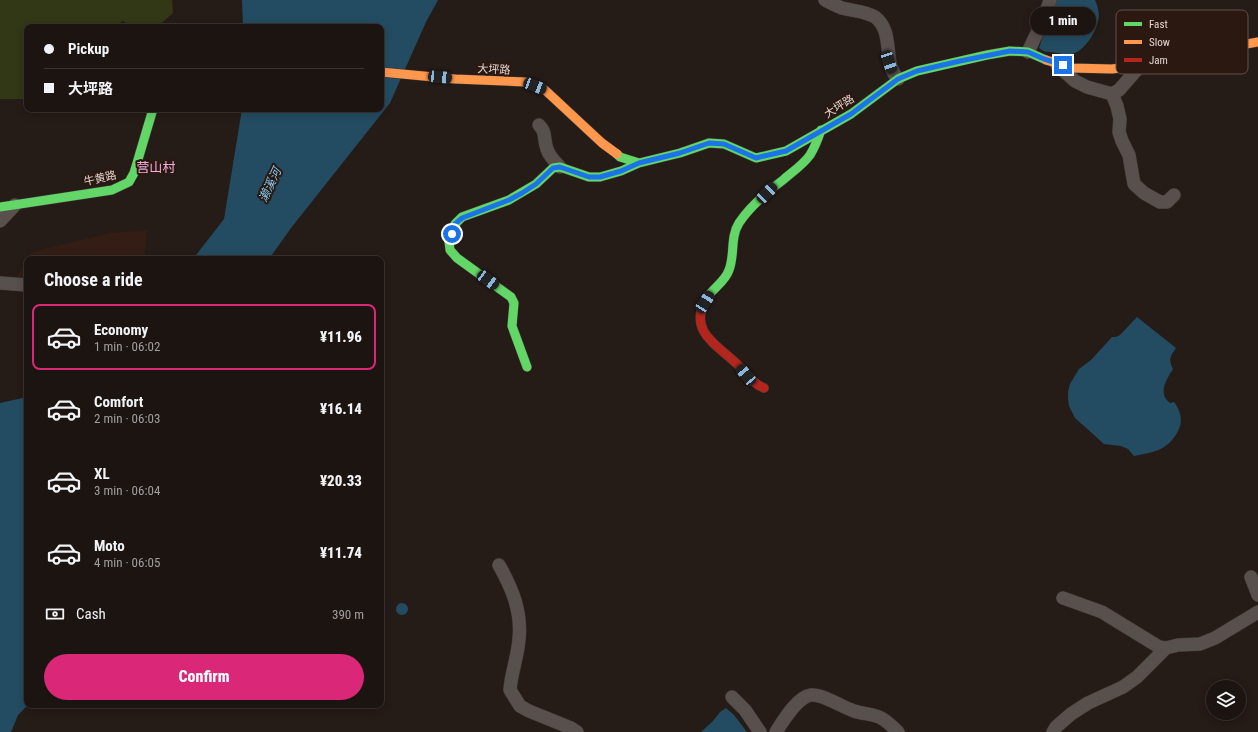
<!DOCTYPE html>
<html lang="en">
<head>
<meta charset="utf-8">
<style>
	body { margin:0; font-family:"Roboto Condensed","Noto Sans SC",sans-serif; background:#29211f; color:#f1f3f6; height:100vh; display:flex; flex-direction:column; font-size:15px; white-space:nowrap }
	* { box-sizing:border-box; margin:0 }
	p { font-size:13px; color:#a09e9f }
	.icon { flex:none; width:22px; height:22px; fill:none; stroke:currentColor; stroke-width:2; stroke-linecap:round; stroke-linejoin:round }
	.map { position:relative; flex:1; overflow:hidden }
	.side { position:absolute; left:24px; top:256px; width:360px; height:452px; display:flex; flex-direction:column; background:#1c1411; border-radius:8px; box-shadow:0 2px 10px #0003,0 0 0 1px #3a3331 }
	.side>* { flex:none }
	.guide { position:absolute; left:24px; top:24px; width:360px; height:88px; border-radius:8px; box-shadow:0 2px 10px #0003,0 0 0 1px #3a3331; display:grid; align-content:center; height:88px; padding:0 20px; background:#1c1411 }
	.buttons { position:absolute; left:1206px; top:680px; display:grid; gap:8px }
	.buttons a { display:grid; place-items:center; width:40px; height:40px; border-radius:50%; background:#1c1411; box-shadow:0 2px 10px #0003,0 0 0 1px #3a3331; font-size:20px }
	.end { position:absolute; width:18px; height:18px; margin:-9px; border:5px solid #1a73e8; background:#fff; box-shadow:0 0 0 2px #fff }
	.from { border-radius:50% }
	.bubble { position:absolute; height:28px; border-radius:14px; background:#1c1411; box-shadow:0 2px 10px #0003,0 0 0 1px #3a3331; font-size:13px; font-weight:800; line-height:28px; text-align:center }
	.car { position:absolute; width:12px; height:24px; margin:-12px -6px; border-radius:5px; box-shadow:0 0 3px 1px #0007; background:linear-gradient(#222 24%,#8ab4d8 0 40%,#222 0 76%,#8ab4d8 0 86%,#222 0) }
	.guide b { display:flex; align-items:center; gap:14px; height:38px; font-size:15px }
	.guide b+b { border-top:1px solid #3a3331 }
	.guide i { width:10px; height:10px; background:#f1f3f6 }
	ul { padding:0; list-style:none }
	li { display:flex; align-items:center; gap:12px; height:66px; margin:0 8px 6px; padding:0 12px; border:2px solid transparent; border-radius:8px }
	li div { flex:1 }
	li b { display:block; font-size:15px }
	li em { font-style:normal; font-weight:800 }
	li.active { border-color:#db2777 }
	li>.icon { width:36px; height:36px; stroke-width:1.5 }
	h2 { padding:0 20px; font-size:18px; line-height:48px }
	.pay { display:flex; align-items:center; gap:10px; height:44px; padding:0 20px; font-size:15px }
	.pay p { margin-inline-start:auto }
	.action { display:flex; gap:8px; margin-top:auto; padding:8px 20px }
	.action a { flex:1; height:46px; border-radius:24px; background:#db2777; color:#fff; font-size:16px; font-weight:800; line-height:46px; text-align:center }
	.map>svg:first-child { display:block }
</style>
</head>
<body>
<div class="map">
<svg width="1258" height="732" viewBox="0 0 1258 732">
	<rect width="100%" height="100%" fill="#251b17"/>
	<path fill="#341d14" d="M147,230L144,259H27V292L15,281L31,252L111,233Z"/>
	<path fill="#323815" d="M0,0H172L173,13L157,27H138L122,21L117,27H27V99H0Z"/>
	<path fill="#234c62" d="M242,0H438L426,22L390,103L291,228L269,259H193L224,219L242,109H381V27H243Z
		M1056,0H1095C1098,7 1100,14 1098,21C1095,35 1082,55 1066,55C1063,55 1060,53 1057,53C1049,51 1046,54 1039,48Z
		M1137,317L1176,348C1170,357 1168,359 1173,369C1167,379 1157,393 1170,403L1174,402C1180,410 1183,419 1179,429C1169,450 1155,452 1134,456L1128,449L1121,446L1104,444L1075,418L1069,406L1068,398V392L1070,384L1079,369L1091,360L1112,337H1116L1120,335Z
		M27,397V705H28L18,715L11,732H0V403Z
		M396 609a6 6 0 1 1 12 0a6 6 0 1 1-12 0Z
		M726,708L734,715L747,732H701L713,721L720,712Z"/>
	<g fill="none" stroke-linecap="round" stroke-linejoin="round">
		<g stroke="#403835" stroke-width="14">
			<path id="street" d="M825,0C831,3 836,6 842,8C853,11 865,11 875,17C895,32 882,62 898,79
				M1028,52L1044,18L1050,0
				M1057,65L1075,81L1087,87L1112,94L1119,90L1141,65
				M1112,94L1117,106L1120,119L1119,132L1122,141L1129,155L1134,184L1144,193L1160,202H1167L1174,195
				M539,125C547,133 543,139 547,149C549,156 555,162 560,167
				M0,221L15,205
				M0,283L26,285
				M499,565C512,588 522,612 519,639C518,656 511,673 510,690L520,706L529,711L571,728L577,732
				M1251,577L1258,595
				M1063,598L1102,612L1159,647L1166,648
				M732,697L745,710L760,732
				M776,732C783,721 797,697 811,695C824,694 841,707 854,711C863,714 873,714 881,718C887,721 893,727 898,732
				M1053,732L1056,727L1071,714L1088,703L1123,687L1137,677L1166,648L1178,645L1200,644L1215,638L1258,612"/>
		</g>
		<g stroke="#403835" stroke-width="10">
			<path id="fast" d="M617,154L620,157L639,163L680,153L709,143L724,144L756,158L786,151L851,114L898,79L917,71L987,55L1010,51L1028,52L1046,60
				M0,207L112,190L129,182L134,173L153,109
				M706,299C713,288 725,282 729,270C735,255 730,237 739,223C750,206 767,192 783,180C792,172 803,165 810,155C815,147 818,139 821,130
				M527,367L512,326L514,303L511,297L457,258L450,250L449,242L455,224L462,217L509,200L536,184L553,168L560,167L589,177H600L621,171L639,163"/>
		</g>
		<g stroke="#403835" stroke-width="10">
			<path id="slow" d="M1046,60L1072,68L1112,69L1157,63L1209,51L1258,42
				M381,72L455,79L525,82L545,90L602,143L617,154"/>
		</g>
		<g stroke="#403835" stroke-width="10">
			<path id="jam" d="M706,299C688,331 716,344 737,364C746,372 751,383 764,388"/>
		</g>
		<use href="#street" stroke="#58504d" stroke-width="13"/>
		<use href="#fast" stroke="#63d668" stroke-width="9"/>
		<use href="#slow" stroke="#ff974d" stroke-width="9"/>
		<use href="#jam" stroke="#b3261e" stroke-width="9"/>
	</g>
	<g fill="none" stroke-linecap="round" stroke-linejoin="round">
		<path stroke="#1a73e8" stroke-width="5" d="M452,234L455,224L462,218L509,200L522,193L536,184L553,168L560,167L589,177H600L621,171L639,163L680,153L709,143L724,144L756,158L764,156L786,151L851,114L898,79L917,71L960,61L1010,51L1028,52L1044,59L1063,65"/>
	</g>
	<g text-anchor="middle" stroke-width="4" stroke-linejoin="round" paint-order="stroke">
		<g font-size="11" fill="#e3d5d0" stroke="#2b1811">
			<text transform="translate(494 69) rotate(3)" y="4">大坪路</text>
			<text transform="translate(839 106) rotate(-32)" y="4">大坪路</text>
			<text transform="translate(100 178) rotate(-13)" y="4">牛黄路</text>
		</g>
		<g font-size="12" font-style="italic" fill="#84cef8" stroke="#2b1811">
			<text transform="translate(270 185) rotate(-65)" y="4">濑溪河</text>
		</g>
		<g font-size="13" fill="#f2afe0" stroke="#2b1811">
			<text x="156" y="172">营山村</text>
		</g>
	</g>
	<rect x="1116" y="10" width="132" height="64" rx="6" fill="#2b1811" stroke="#62514a" stroke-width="1"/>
	<rect x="1124" y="22" width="18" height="4" fill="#63d668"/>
	<rect x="1124" y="40" width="18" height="4" fill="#ff974d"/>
	<rect x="1124" y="58" width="18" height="4" fill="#b3261e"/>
	<g font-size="11" fill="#e3d5d0">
		<text x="1149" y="28">Fast</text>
		<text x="1149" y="46">Slow</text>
		<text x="1149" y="64">Jam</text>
	</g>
</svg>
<div class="buttons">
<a><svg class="icon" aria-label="layers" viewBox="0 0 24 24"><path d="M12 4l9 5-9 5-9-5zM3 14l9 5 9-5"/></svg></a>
</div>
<i class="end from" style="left:452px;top:234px"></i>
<i class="end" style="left:1063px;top:65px"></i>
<div class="bubble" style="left:1030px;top:7px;width:66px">1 min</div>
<i class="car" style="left:889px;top:62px;rotate:162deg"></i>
<i class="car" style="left:440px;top:77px;rotate:95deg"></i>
<i class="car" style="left:535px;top:86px;rotate:111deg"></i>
<i class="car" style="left:767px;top:193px;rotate:45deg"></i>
<i class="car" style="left:488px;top:280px;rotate:126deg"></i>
<i class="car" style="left:705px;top:302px;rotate:33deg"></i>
<i class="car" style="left:746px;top:375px;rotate:320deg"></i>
<div class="guide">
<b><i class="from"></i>Pickup</b>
<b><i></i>大坪路</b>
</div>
<section class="side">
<h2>Choose a ride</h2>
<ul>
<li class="active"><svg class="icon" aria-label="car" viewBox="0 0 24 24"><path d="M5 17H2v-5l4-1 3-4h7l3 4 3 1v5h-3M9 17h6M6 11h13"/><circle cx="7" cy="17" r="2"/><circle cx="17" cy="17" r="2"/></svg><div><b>Economy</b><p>1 min · 06:02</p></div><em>¥11.96</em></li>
<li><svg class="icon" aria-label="car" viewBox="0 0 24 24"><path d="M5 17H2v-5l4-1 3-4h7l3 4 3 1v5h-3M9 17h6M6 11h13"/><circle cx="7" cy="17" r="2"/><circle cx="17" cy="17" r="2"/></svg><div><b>Comfort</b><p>2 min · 06:03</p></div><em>¥16.14</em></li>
<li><svg class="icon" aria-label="car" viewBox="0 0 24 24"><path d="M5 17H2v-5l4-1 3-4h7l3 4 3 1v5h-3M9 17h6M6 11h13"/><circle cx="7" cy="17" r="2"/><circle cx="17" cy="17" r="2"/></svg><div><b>XL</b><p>3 min · 06:04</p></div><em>¥20.33</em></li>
<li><svg class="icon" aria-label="car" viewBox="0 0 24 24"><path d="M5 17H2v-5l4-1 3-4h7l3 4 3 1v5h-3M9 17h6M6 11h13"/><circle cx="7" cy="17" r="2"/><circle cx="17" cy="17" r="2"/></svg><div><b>Moto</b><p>4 min · 06:05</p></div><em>¥11.74</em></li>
</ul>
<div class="pay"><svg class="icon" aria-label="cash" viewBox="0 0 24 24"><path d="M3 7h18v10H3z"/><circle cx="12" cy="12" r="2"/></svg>Cash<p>390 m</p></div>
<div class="action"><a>Confirm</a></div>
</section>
</div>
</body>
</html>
